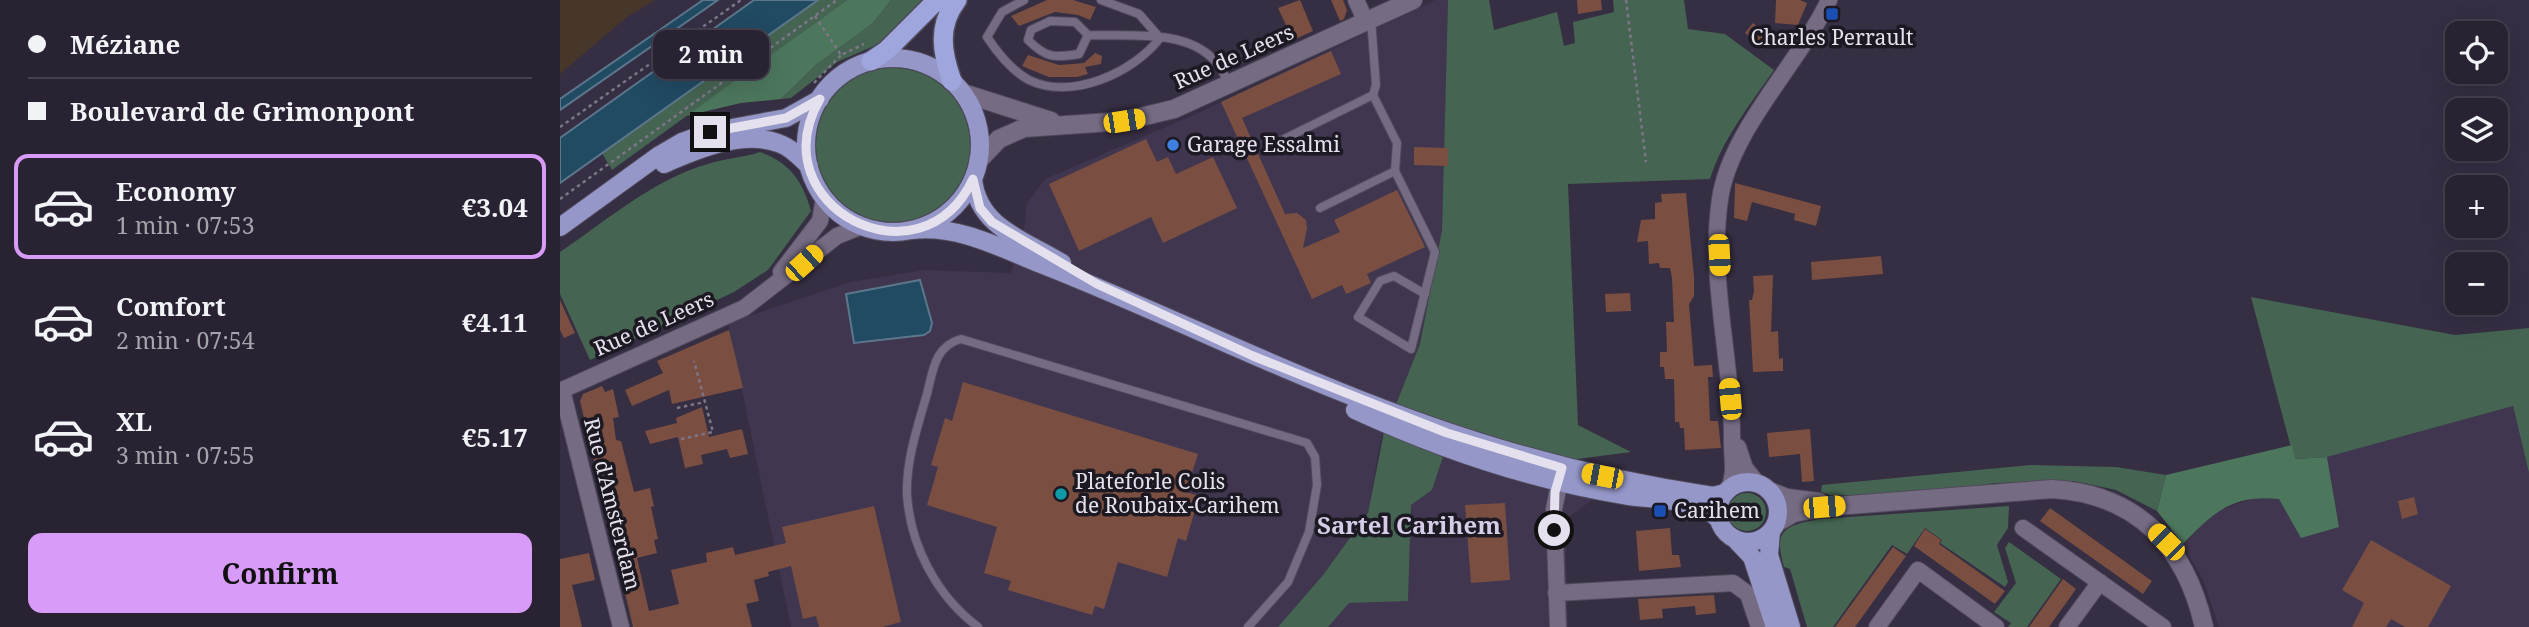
<!DOCTYPE html>
<html lang="en">
<head>
<meta charset="utf-8">
<style>
	body { margin:0; font-family:"Noto Serif",serif; background:#342f3e; color:#f1f3f6; height:100vh; display:flex; flex-direction:column; font-size:26px; white-space:nowrap }
	* { box-sizing:border-box; margin:0 }
	p { font-size:23px; color:#a5a4ac }
	.icon { flex:none; width:38px; height:38px; fill:none; stroke:currentColor; stroke-width:2; stroke-linecap:round; stroke-linejoin:round }
	.map { position:relative; flex:1; overflow:hidden }
	.sheet { display:flex; flex-direction:column; background:#282232; width:560px }
	.sheet>* { flex:none }
	.hud { display:grid; align-content:center; height:154px; padding:0 28px; background:#282232 }
	.fabs { position:absolute; left:1885px; top:21px; display:grid; gap:14px }
	.fabs a { display:grid; place-items:center; width:63px; height:63px; border-radius:14px; background:#282232; box-shadow:0 7px 28px #0002,0 0 0 2px #443f4d; font-size:35px }
	.end { position:absolute; width:32px; height:32px; margin:-16px; border:9px solid #e4e0ed; background:#111; box-shadow:0 0 0 4px #111 }
	.from { border-radius:50% }
	.bubble { position:absolute; height:49px; border-radius:14px; background:#282232; box-shadow:0 7px 28px #0002,0 0 0 2px #443f4d; font-size:23px; font-weight:700; line-height:49px; text-align:center }
	.car { position:absolute; width:21px; height:42px; margin:-21px -10px; border-radius:9px; box-shadow:0 0 5px 2px #0007; background:linear-gradient(#f5c518 24%,#345 0 40%,#f5c518 0 76%,#345 0 86%,#f5c518 0) }
	.hud b { display:flex; align-items:center; gap:24px; height:66px; font-size:26px }
	.hud b+b { border-top:2px solid #443f4d }
	.hud i { width:18px; height:18px; background:#f1f3f6 }
	ul { padding:0; list-style:none }
	li { display:flex; align-items:center; gap:21px; height:105px; margin:0 14px 10px; padding:0 14px; border:4px solid transparent; border-radius:14px }
	li div { flex:1 }
	li b { display:block; font-size:26px }
	li em { font-style:normal; font-weight:700 }
	li.active { border-color:#d89bf8 }
	li>.icon { width:63px; height:63px; stroke-width:1.5 }
	.action { display:flex; gap:14px; margin-top:auto; padding:14px 28px }
	.action a { flex:1; height:80px; border-radius:14px; background:#d89bf8; color:#111; font-size:28px; font-weight:700; line-height:80px; text-align:center }
	main { display:flex; flex:1; min-height:0 }
	.map>svg:first-child { display:block }
</style>
</head>
<body>
<main>
<section class="sheet">
<div class="hud">
<b><i class="from"></i>Méziane</b>
<b><i></i>Boulevard de Grimonpont</b>
</div>
<ul>
<li class="active"><svg class="icon" aria-label="car" viewBox="0 0 24 24"><path d="M5 17H2v-5l4-1 3-4h7l3 4 3 1v5h-3M9 17h6M6 11h13"/><circle cx="7" cy="17" r="2"/><circle cx="17" cy="17" r="2"/></svg><div><b>Economy</b><p>1 min · 07:53</p></div><em>€3.04</em></li>
<li><svg class="icon" aria-label="car" viewBox="0 0 24 24"><path d="M5 17H2v-5l4-1 3-4h7l3 4 3 1v5h-3M9 17h6M6 11h13"/><circle cx="7" cy="17" r="2"/><circle cx="17" cy="17" r="2"/></svg><div><b>Comfort</b><p>2 min · 07:54</p></div><em>€4.11</em></li>
<li><svg class="icon" aria-label="car" viewBox="0 0 24 24"><path d="M5 17H2v-5l4-1 3-4h7l3 4 3 1v5h-3M9 17h6M6 11h13"/><circle cx="7" cy="17" r="2"/><circle cx="17" cy="17" r="2"/></svg><div><b>XL</b><p>3 min · 07:55</p></div><em>€5.17</em></li>
</ul>
<div class="action"><a>Confirm</a></div>
</section>
<div class="map">
<svg width="1969" height="627" viewBox="0 0 1969 627">
	<rect width="100%" height="100%" fill="#362e43"/>
	<path fill="#403650" d="M875,0H888L882,230L860,344L820,443L808,513L763,575L718,627H231L168,323L290,282L365,270L451,273L464,229L467,203L485,179L636,114Z
		M1953,406L1969,473V627H1659L1643,580L1623,545L1656,511L1697,497L1719,499L1737,527H1779L1767,457Z
		M883,457L1036,497L1005,520L1008,627H768L788,603L848,600L851,505L872,490Z"/>
	<path fill="#46372a" d="M0,0H95L67,17L0,74Z"/>
	<path fill="#456451" d="M258,0H287L52,170L42,153Z
		M331,0H367L330,39L277,62L231,98L221,99L256,65L313,23Z
		M888,0H929L934,30L997,12L1004,46L1015,43L1013,22L1054,12L1053,0H1124L1128,29L1165,34L1214,70C1190,105 1163,138 1150,179L1008,184L1018,425L1071,452L1002,461L834,409L860,344L882,230Z
		M256 145a77 77 0 1 1 154 0a77 77 0 1 1-154 0Z
		M200,152C229,162 243,181 251,211L208,270L174,292L30,360L0,294V252C46,221 94,179 148,164C165,158 183,158 200,152Z
		M1691,297L1895,335L1969,328V473L1953,406L1767,457L1734,459Z
		M824,432L883,457L872,490L851,505L848,601L789,603L768,627H718L763,575L808,513Z
		M1470,465L1556,467L1606,475L1597,511L1556,490L1514,481L1436,483L1341,495H1270L1261,492L1262,485Z
		M1168 512a19 19 0 1 1 38 0a19 19 0 1 1-38 0Z
		M1449,506L1448,528L1437,545L1448,582L1445,587L1380,543L1382,540L1365,528L1347,554L1332,545L1273,627H1247L1230,569L1224,567C1213,529 1225,526 1259,519Z
		M1449,542L1501,579L1467,627H1448L1451,623L1434,612L1456,583L1445,548Z"/>
	<path fill="#4c775d" d="M287,0H331L313,23L256,65L221,99L181,103L126,116Z
		M1732,445L1735,459L1767,457L1779,527L1741,538L1719,499C1672,494 1653,513 1623,544L1597,511L1606,475Z"/>
	<path fill="#214a63" stroke="#5c778c" stroke-width="2" d="M143,0H158L0,110V99Z
		M194,0H258L0,183V138Z
		M360,280L372,323L370,331L364,335L294,343L286,294Z"/>
	<path fill="#7a4f41" d="M487,0H513L536,7L530,20L518,15L495,12L459,26L451,16Z
		M740,0L753,31L733,40L718,8Z
		M771,0H783L787,10L784,19L780,21Z
		M1017,0H1041L1042,10L1018,14Z
		M1216,0H1240L1247,3L1238,25L1215,23Z
		M1193,23L1209,37L1202,46L1185,33Z
		M771,51L781,74L682,118L725,214L737,213L746,220L747,228L743,248L780,232L774,220L837,190L865,247L807,274L811,283L786,294L782,285L752,299L661,102Z
		M535,53L542,56L541,64L525,67L528,74L517,77H489L462,66L468,55L499,65L524,63Z
		M586,139L597,162L608,157L616,174L653,157L677,208L603,243L591,217L519,251L489,184Z
		M854,147L888,148V166L854,165Z
		M1175,183L1261,206L1256,226L1234,220L1235,214L1192,202L1187,221L1174,218Z
		M1126,193L1134,277V296L1129,304L1134,366L1152,365L1153,377H1148L1150,421H1158L1161,448L1125,450L1124,428H1120L1119,422H1115L1114,379H1105L1104,367H1100V352H1107L1106,322H1114L1112,278L1110,268H1100L1099,263L1089,264L1088,241L1077,242L1081,220L1095,219V203L1102,202L1101,194Z
		M1321,256L1323,274L1252,280L1251,262Z
		M1213,275L1211,332L1218,331L1219,359L1223,358V371L1193,372L1189,300H1192L1194,291L1193,276Z
		M1070,293L1071,311L1046,312L1045,294Z
		M0,300L15,333L4,338L0,330Z
		M169,330L183,388L112,404L109,390L72,406L65,390L103,373L97,361Z
		M403,382L638,454L626,492L639,496L626,541L618,538L607,577L558,562L544,609L535,606L532,615L448,590L451,581L424,573L437,527L367,505L378,467L371,465L385,418L392,421Z
		M42,386L45,392L53,389L59,417L53,418L56,440L61,441L74,492L90,488L94,506L91,507L98,539L94,540L97,553L77,558L89,611L119,604L111,570L147,562L146,553L173,547L175,555L226,543L222,527L314,506L341,622L322,627H259L256,616L243,619L231,566L208,572L209,576L194,580L199,601L186,604L192,627H73L20,401L23,394Z
		M142,407L149,437L182,429L188,454L170,458L167,449L141,455L143,464L125,468L118,437L90,444L85,431L117,423L116,418Z
		M1250,429L1254,481L1242,482L1240,454L1209,457L1207,433Z
		M1854,497L1858,514L1842,519L1838,501Z
		M945,503L950,580L911,583L905,505Z
		M1490,508L1592,581L1583,594L1480,521Z
		M1110,528L1112,555H1119L1121,567L1079,571L1076,531Z
		M1365,529L1381,540L1379,544L1445,591L1435,604L1354,546Z
		M1811,540L1891,586L1868,627H1845L1831,619L1826,627H1792L1804,603L1782,590Z
		M1333,547L1346,556L1295,627H1275Z
		M29,553L35,580L12,585L22,627H0V559Z
		M1503,579L1516,589L1489,627H1469Z
		M1154,595L1156,613L1136,615L1135,606L1102,609L1103,618L1080,620L1078,599Z"/>
	<g fill="none" stroke-linecap="round" stroke-linejoin="round">
		<g stroke="#514b5c" stroke-width="10">
			<path id="service" d="M464,0L442,12L427,37C437,52 452,71 469,80C512,101 574,72 600,38L579,14L541,0
				M528,35L519,54C494,58 486,58 468,40L471,30L490,21L515,22L528,35C567,37 626,28 655,61C661,67 665,77 670,84
				M720,141L813,95
				M835,171L875,252L851,349L798,317L820,281L834,276L865,294
				M760,208L835,171L837,143L813,95L816,85L811,19
				M418,627C377,596 350,546 347,494C346,460 358,425 367,394C373,370 375,346 401,339L747,443L755,457L757,485L749,532L728,582L688,627"/>
		</g>
		<g stroke="#514b5c" stroke-width="18">
			<path id="minor" d="M796,0L806,22
				M221,272L260,221L264,198
				M2,390L61,627
				M0,391L184,308L277,236L302,226
				M1178,447L1185,468L1198,484
				M1168,490C1176,475 1172,459 1172,443C1173,362 1148,279 1160,199C1170,130 1239,64 1269,0
				M1463,528L1603,627
				M996,593L1173,583L1188,594L1199,627
				M998,627L994,509L1002,470
				M1317,627L1358,570L1436,627
				M1507,627L1540,582"/>
		</g>
		<g stroke="#514b5c" stroke-width="20">
			<path id="tertiary" d="M403,93L491,121
				M418,161L439,139L464,128L564,121L614,109L853,0
				M1209,491L1227,498L1259,502
				M1216,523L1234,513L1264,507L1492,489C1578,494 1626,547 1644,627"/>
		</g>
		<g stroke="#514b5c" stroke-width="20">
			<path id="primary" d="M246 145a87 87 0 1 1 174 0a87 87 0 1 1-174 0Z
				M104,164C136,150 182,130 218,143C230,147 240,157 249,166
				M413,179C418,228 465,240 502,263
				M0,227L98,156L122,142L150,132L226,118L260,99
				M352,230C400,225 440,248 483,265C582,304 677,350 776,390C901,441 1019,476 1153,496L1165,493
				M795,410C882,450 974,481 1069,496C1095,500 1143,499 1160,521
				M1158 512a30 30 0 1 1 60 0a30 30 0 1 1-60 0Z
				M1211,531L1209,555L1231,627
				M1175,539L1192,557L1215,627"/>
		</g>
		<g stroke="#514b5c" stroke-width="22">
			<path id="trunk" d="M311,61L327,50L377,0
				M392,81C382,53 377,26 397,0"/>
		</g>
		<path stroke="#7d7688" stroke-width="2.5" stroke-dasharray="3.5 3.5" stroke-linecap="butt" d="M1066,0L1086,162
			M255,16L281,55L304,44
			M254,83L281,55
			M0,127L181,0
			M0,199L277,0
			M117,408L145,402
			M121,439L153,432L134,361"/>
		<use href="#service" stroke="#756c84" stroke-width="8"/>
		<use href="#minor" stroke="#756c84" stroke-width="16"/>
		<use href="#tertiary" stroke="#756c84" stroke-width="18"/>
		<use href="#primary" stroke="#9497c7" stroke-width="18"/>
		<use href="#trunk" stroke="#9ea6dd" stroke-width="19"/>
	</g>
	<g fill="none" stroke-linecap="round" stroke-linejoin="round">
		<path stroke="#e4e0ed" stroke-width="9" d="M150,132L226,118L260,99C198,206 361,290 413,179L420,208L432,222L537,284L693,356L887,433L1002,468L995,492L994,530"/>
	</g>
	<g fill="#1a4fb4" stroke="#1c1922" stroke-width="2.5">
		<rect x="1265" y="7" width="14" height="14" rx="3.5"/>
		<rect x="1093" y="504" width="14" height="14" rx="3.5"/>
	</g>
	<circle fill="#3f7fe0" stroke="#1c1922" stroke-width="2.5" cx="613" cy="145" r="7"/>
	<circle fill="#0f9aa8" stroke="#1c1922" stroke-width="2.5" cx="501" cy="494" r="7"/>
	<g text-anchor="middle" stroke-width="7" stroke-linejoin="round" paint-order="stroke">
		<g font-size="21" fill="#e4e0ed" stroke="#1c1922" text-anchor="start">
			<text x="1272" y="45" text-anchor="middle">Charles Perrault</text>
			<text x="627" y="152">Garage Essalmi</text>
			<text x="515" y="489">Plateforle Colis<tspan x="515" dy="24">de Roubaix-Carihem</tspan></text>
			<text x="1114" y="518">Carihem</text>
		</g>
		<g font-size="21" fill="#e4e0ed" stroke="#1c1922">
			<text transform="translate(674 57) rotate(-24)" y="7">Rue de Leers</text>
			<text transform="translate(94 324) rotate(-24)" y="7">Rue de Leers</text>
			<text transform="translate(52 504) rotate(76)" y="7">Rue d'Amsterdam</text>
		</g>
		<g font-size="24" font-weight="bold" fill="#d6cce7" stroke="#1c1922">
			<text x="849" y="534">Sartel Carihem</text>
		</g>
	</g>
</svg>
<div class="fabs">
<a><svg class="icon" aria-label="locate" viewBox="0 0 24 24"><circle cx="12" cy="12" r="6"/><path d="M12 2v4M12 18v4M2 12h4M18 12h4"/></svg></a>
<a><svg class="icon" aria-label="layers" viewBox="0 0 24 24"><path d="M12 4l9 5-9 5-9-5zM3 14l9 5 9-5"/></svg></a>
<a>+</a>
<a>−</a>
</div>
<i class="end from" style="left:994px;top:530px"></i>
<i class="end" style="left:150px;top:132px"></i>
<div class="bubble" style="left:93px;top:30px;width:116px">2 min</div>
<i class="car" style="left:564px;top:121px;rotate:81deg"></i>
<i class="car" style="left:1159px;top:255px;rotate:177deg"></i>
<i class="car" style="left:244px;top:263px;rotate:48deg"></i>
<i class="car" style="left:1170px;top:399px;rotate:355deg"></i>
<i class="car" style="left:1042px;top:476px;rotate:281deg"></i>
<i class="car" style="left:1264px;top:507px;rotate:85deg"></i>
<i class="car" style="left:1606px;top:542px;rotate:315deg"></i>
</div>
</main>
</body>
</html>
